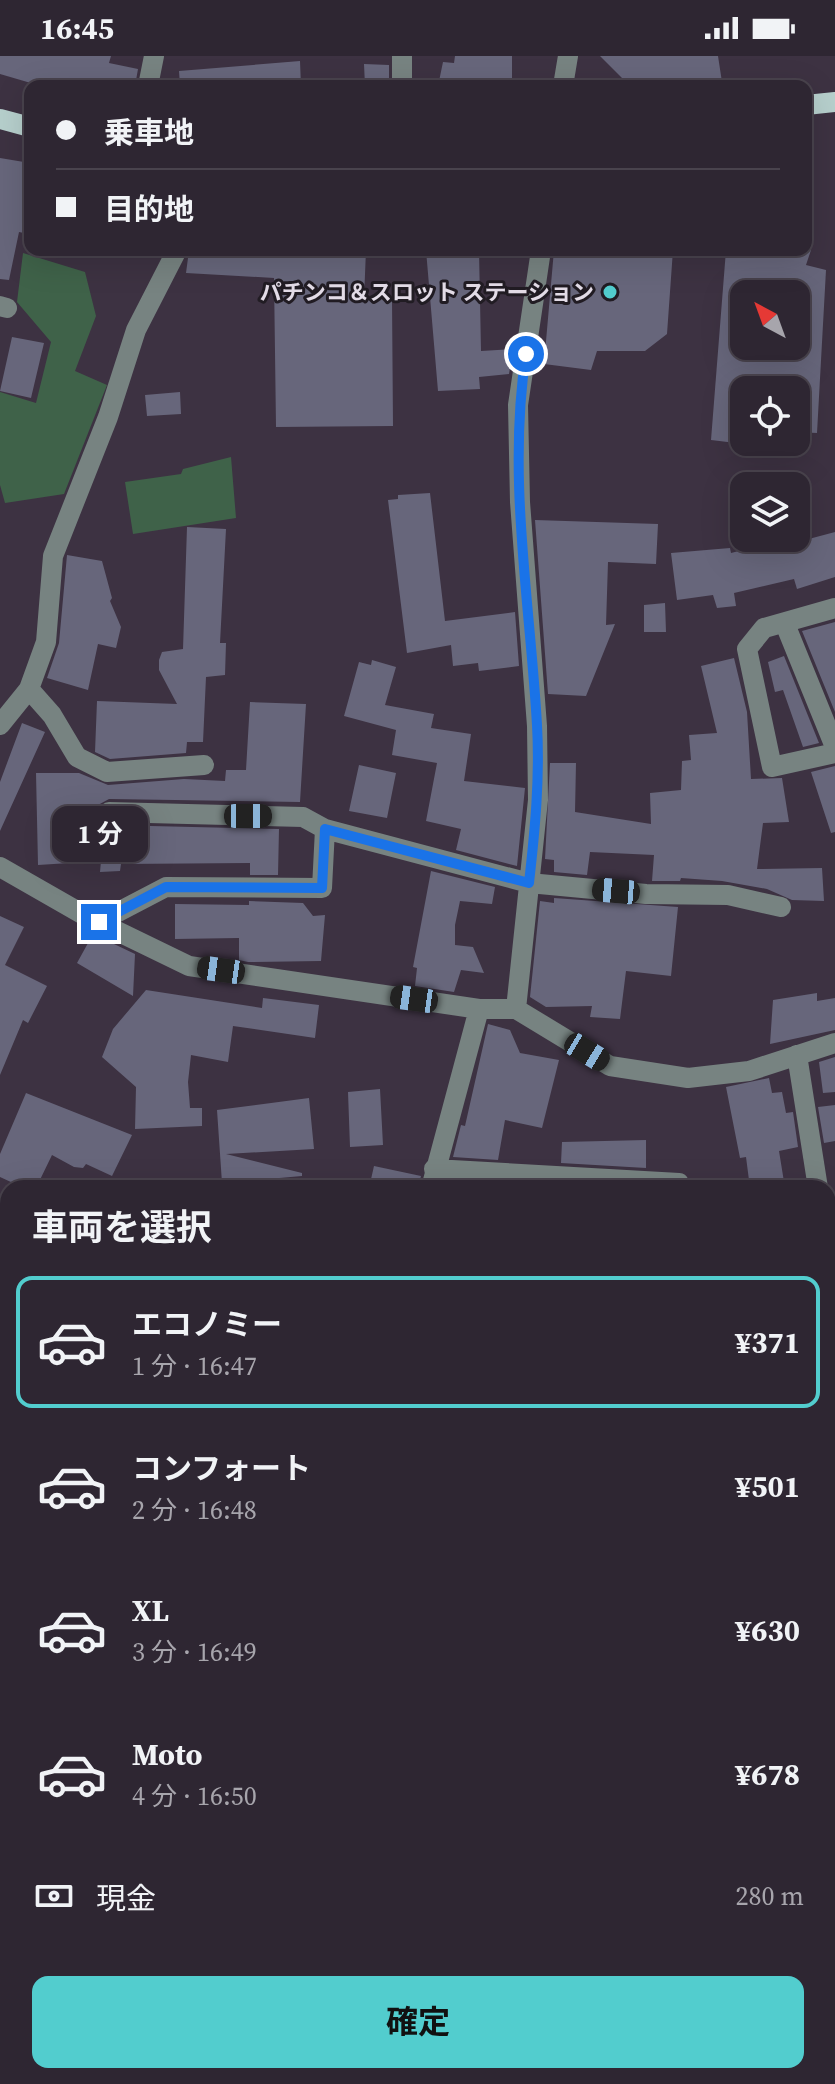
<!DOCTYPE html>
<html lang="ja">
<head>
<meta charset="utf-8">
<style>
	body { margin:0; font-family:"Source Serif 4","Noto Sans JP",serif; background:#362e3a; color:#f1f3f6; height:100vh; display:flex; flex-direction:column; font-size:30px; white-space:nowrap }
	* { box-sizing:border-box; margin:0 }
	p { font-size:26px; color:#a7a5ac }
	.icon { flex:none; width:44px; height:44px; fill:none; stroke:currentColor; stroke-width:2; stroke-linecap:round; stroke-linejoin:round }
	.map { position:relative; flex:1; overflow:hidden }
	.sheet { position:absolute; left:0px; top:1124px; width:836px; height:904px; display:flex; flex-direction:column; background:#2e2632; border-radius:24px 24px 0 0; box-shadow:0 8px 32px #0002,0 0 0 2px #49434d }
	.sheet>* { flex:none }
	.hud { position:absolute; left:24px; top:24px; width:788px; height:176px; border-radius:16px; box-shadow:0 8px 32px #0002,0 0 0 2px #49434d; display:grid; align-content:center; height:176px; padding:0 32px; background:#2e2632 }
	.needle { width:52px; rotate:319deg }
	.controls { position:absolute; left:730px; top:224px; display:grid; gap:16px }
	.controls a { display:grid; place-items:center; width:80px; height:80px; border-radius:16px; background:#2e2632; box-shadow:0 8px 32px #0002,0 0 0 2px #49434d; font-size:40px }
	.end { position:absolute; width:36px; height:36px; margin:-18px; border:10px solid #1a73e8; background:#fff; box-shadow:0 0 0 4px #fff }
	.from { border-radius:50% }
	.bubble { position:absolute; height:56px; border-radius:16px; background:#2e2632; box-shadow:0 8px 32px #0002,0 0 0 2px #49434d; font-size:26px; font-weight:700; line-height:56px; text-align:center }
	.car { position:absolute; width:24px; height:48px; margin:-24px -12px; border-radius:10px; box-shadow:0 0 6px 2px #0007; background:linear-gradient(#222 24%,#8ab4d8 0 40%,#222 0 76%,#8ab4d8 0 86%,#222 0) }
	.hud b { display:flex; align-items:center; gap:28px; height:76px; font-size:30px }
	.hud b+b { border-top:2px solid #49434d }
	.hud i { width:20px; height:20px; background:#f1f3f6 }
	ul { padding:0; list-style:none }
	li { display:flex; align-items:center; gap:24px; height:132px; margin:0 16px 12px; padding:0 16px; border:4px solid transparent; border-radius:16px }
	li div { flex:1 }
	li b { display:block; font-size:30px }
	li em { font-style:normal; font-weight:700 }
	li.selected { border-color:#52cdce }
	li>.icon { width:72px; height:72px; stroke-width:1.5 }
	h2 { padding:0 32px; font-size:36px; line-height:96px }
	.pay { display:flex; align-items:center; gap:20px; height:88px; padding:0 32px; font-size:30px }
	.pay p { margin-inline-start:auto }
	.cta { display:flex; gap:16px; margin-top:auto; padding:16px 32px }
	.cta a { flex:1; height:92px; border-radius:16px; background:#52cdce; color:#111; font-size:32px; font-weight:700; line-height:92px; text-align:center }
	.status { display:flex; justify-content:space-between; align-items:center; height:56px; padding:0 40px; background:#2e2632; direction:ltr }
	.status svg { height:22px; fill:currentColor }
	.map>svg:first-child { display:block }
</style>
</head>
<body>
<div class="status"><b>16:45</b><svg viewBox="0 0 49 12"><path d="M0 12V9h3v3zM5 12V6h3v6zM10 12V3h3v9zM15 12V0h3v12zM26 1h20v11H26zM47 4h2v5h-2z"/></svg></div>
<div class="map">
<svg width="835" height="2028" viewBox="0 0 835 2028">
	<rect width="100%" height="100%" fill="#3d3242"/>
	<path fill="#3f6249" d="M23,197L85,216L96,260L75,315L107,329L64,438L5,447L0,429V336L36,347L51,286L17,246Z
		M231,401L236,462L133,478L125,426L181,418L183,413Z
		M0,1252L8,1254V1467L0,1466Z
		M828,1514L835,1516V1776H828Z
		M0,2000L8,2004V2020H39L55,2028H0Z"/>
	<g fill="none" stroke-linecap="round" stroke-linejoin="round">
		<path stroke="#05252b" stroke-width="44" d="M0,1363L8,1364
			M828,1617H835"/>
	</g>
	<path fill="#67667b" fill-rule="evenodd" d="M0,0H111L109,7L138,13L135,30H41L0,18Z
		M455,0H512V30H438L443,6L454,7Z
		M600,0H718L722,26L630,30Z
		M300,5L301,30H180L179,15Z
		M364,8L389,9V30H365Z
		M0,102L30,107V159L24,177L19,176L9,224L0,223Z
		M195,194H366L364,243H392L393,370L276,371L274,222L186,217L188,202Z
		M426,194H479L481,295L513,293L509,318L479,321L480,333L438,335Z
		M554,194H673L667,278L645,295H597L591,314L544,308Z
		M726,194H811L806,209L826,214L817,377L796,376V334H744V388L711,384ZM744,238H796V290H744Z
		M12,281L44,287L31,342L0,335Z
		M180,336L181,358L147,360L145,339Z
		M430,437L445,565L515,556L519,610L479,615L478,607L453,610L451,589L407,597L388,444L398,443V439Z
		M535,464L658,468L656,508L608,506L606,569L615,568L586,640L548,638Z
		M187,471L226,473L220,587H226L225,619L206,621L203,686H187L186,697L110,703L95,696L97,645L177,648L159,614V604L162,596L183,593Z
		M835,476V521L797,533L794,523L734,537L736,550L717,552L713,539L677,544L671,497L730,492L731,497L774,486L775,492Z
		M67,499L102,505L112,542L110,545L121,571L116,592L98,588L88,634L47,622L59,587Z
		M665,547L666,576H644V549Z
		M835,566V656L802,575Z
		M784,600L819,687L803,691L783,634L775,636L768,606Z
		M734,602L747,656L751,723L782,722L789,766L763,767L757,813L822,812L824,845L792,844L767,833L722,825L681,822L680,825H652L654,799L590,796L587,819L554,816V804L545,803L550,707H576L575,756L651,768L650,737L681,734L682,705L691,704L689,679L717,677L701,610Z
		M372,604L396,611L385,649L434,658L431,672L471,678L464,725L525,732L517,810L456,794L461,773L426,765L437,707L392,699L396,674L344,660L359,606L371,609Z
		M250,646L306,648L300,746L109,743L98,749L96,756L102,767L109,769L279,773L278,819H250V807L121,808L120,815L100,816L101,805L38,809L36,717H79L108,729L184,723L225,725L226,714H246Z
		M22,667L45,676L0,775V726Z
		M359,709L396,717L387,762L349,755Z
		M835,710V776L831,777L811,716Z
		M431,815L495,831L492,848L460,845L455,869V889L473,891L484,917L461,914L454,936L415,930L417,912L413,911Z
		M554,842L678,851L671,920L626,915L620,963L590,961L592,950L546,951L530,941L540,845L554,847Z
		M249,845L303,847L313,860L325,859L321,905L248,906L239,904V882L175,883V848L249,849Z
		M0,860L24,871L5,909L47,930L28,967L23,964L0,1019Z
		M93,878L135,898L133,940L77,907Z
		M146,934L262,952L263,942L319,949L315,982L233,970L228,1006L191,999L188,1026L190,1052H202V1070L135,1073L136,1031L102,1001L113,973Z
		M817,937V945L835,942V974L770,988L773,944Z
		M488,968L510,974L520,997L559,1004L542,1072L505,1064L498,1104L453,1101L461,1069L465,1070Z
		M835,1001V1036L823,1037L819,1006Z
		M769,1022L772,1037L782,1036L786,1057L793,1056L798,1091L779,1095L785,1132H750L746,1101L740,1102L726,1031Z
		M380,1033L383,1089L350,1091L348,1036Z
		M26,1037L132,1079L112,1120L86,1108L83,1112L74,1111L52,1099L36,1132H24L0,1121V1098Z
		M309,1042L314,1093L226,1098L302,1117V1120L222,1127L217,1054Z
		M835,1049V1085L824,1087L818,1051Z
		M646,1084V1112L561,1107L562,1086Z
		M374,1110L421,1120L418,1132H369Z"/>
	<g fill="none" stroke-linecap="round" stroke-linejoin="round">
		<path stroke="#7b7280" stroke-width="4" stroke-dasharray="6 4" stroke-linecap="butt" d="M828,1576L835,1574
			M828,1705L835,1706"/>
		<path stroke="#778381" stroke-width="20" d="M402,0V30
			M148,30L154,0
			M563,30L568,0
			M0,250L7,252
			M835,552L764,572L747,593L772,711L835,697
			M785,568L835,691
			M29,633L52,659L77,701L107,716L204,709
			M0,669L29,633L46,586L53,500L108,361L136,274L177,194
			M109,756L303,761L325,773
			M0,811L84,859L189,910L479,953H516L610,1010L688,1022L749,1015L835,987
			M99,866L166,831L322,832L325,773L529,827L646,838L728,839L781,851
			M516,953L538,744L537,670L520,446L518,349L541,194
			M797,999L818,1132
			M434,1113L679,1127L681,1132
			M431,1132L479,953
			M0,1156L8,1160
			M828,1191L835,1234
			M828,1283L835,1280
			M0,1819H8
			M828,1886L835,1887"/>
		<path stroke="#b6cfcc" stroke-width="20" d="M806,49L835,46
			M0,63L30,71"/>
	</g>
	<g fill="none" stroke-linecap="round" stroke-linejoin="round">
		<path stroke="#1a73e8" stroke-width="10" d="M99,866L166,831L322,832L325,773L529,827C535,774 540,722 537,669C530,545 507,421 526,298"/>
	</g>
	<circle fill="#52cdce" stroke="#211c23" stroke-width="3" cx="610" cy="236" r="8"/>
	<g text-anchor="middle" stroke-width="6" stroke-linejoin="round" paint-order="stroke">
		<g font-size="22" font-weight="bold" fill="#e3dce7" stroke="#211c23" text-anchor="end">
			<text x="594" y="244">パチンコ＆スロット ステーション</text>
		</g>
	</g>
</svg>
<div class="controls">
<a><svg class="needle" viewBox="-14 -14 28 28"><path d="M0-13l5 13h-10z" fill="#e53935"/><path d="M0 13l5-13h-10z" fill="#a7a5ac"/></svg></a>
<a><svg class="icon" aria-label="locate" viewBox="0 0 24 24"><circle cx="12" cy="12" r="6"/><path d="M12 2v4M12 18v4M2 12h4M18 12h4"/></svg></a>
<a><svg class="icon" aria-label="layers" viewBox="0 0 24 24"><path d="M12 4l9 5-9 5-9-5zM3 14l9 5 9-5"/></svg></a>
</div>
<i class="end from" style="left:526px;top:298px"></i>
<i class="end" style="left:99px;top:866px"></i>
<div class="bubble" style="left:52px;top:750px;width:96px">1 分</div>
<i class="car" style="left:248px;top:760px;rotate:90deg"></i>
<i class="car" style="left:616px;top:835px;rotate:275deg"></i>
<i class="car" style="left:221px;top:914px;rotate:278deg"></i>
<i class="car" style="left:414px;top:943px;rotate:278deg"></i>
<i class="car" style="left:587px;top:996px;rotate:121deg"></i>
<div class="hud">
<b><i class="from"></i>乗車地</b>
<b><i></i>目的地</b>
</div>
<section class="sheet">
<h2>車両を選択</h2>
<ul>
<li class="selected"><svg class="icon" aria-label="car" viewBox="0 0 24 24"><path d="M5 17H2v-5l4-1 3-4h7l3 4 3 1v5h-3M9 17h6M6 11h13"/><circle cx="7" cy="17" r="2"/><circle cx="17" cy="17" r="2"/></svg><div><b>エコノミー</b><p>1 分 · 16:47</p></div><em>¥371</em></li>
<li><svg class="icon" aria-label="car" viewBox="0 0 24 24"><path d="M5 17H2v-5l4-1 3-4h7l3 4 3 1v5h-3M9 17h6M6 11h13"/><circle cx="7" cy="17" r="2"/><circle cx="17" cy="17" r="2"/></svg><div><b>コンフォート</b><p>2 分 · 16:48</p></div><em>¥501</em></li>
<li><svg class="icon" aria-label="car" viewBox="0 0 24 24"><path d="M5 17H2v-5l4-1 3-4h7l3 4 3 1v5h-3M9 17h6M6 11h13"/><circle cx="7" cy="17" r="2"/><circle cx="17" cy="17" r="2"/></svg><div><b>XL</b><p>3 分 · 16:49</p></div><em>¥630</em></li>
<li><svg class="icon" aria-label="car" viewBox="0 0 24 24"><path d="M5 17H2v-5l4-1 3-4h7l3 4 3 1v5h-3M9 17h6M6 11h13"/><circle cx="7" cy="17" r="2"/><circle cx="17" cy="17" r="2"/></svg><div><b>Moto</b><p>4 分 · 16:50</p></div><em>¥678</em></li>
</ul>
<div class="pay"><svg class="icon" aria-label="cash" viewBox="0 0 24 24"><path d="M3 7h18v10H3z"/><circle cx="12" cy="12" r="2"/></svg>現金<p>280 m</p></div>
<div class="cta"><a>確定</a></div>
</section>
</div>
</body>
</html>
